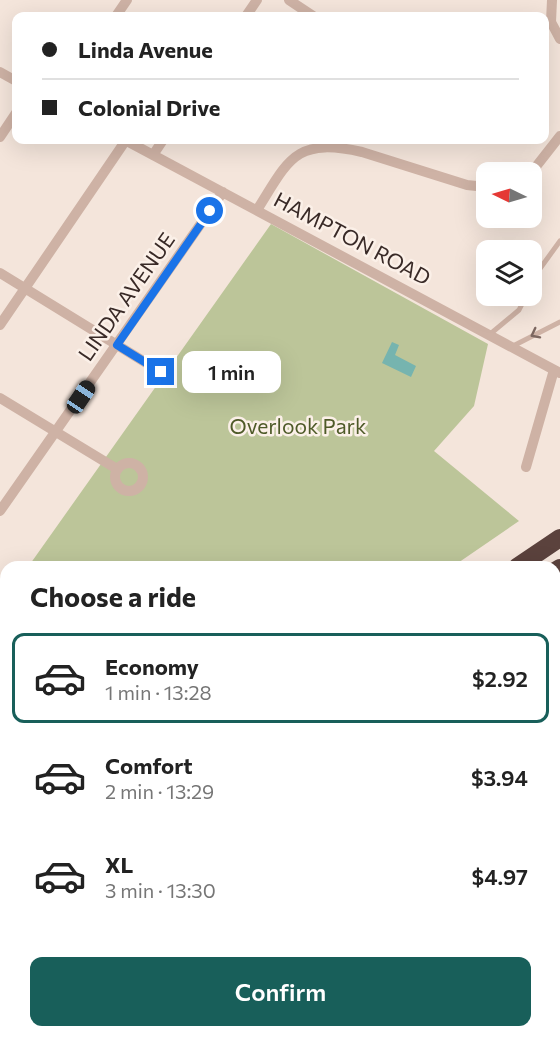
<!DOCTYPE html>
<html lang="en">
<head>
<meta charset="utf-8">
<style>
	body { margin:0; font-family:Commissioner,sans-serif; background:#f6f6f6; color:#222; height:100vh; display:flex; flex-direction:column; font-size:22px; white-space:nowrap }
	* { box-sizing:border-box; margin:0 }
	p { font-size:20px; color:#767676 }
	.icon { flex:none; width:33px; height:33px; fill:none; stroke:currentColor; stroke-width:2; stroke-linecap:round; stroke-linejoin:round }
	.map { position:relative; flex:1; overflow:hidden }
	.drawer { position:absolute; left:0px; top:561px; width:561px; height:477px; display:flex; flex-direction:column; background:#fff; border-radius:18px 18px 0 0; box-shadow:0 6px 24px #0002 }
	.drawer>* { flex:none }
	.hud { position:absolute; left:12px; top:12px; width:537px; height:132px; border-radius:12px; box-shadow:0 6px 24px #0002; display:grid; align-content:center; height:132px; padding:0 30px; background:#fff }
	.needle { width:39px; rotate:275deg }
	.buttons { position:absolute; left:476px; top:162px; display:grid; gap:12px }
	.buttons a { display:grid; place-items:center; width:66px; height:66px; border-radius:12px; background:#fff; box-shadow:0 6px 24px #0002; font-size:30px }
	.end { position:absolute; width:27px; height:27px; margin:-14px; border:8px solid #1a73e8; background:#fff; box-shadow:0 0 0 3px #fff }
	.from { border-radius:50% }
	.bubble { position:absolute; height:42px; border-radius:12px; background:#fff; box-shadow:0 6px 24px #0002; font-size:20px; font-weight:600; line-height:42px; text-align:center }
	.car { position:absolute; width:18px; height:36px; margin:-18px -9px; border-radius:8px; box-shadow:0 0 4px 2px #0007; background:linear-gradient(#222 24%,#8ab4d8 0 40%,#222 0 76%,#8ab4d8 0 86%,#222 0) }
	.hud b { display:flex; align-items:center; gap:21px; height:57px; font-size:22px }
	.hud b+b { border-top:2px solid #e0e0e0 }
	.hud i { width:15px; height:15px; background:#222 }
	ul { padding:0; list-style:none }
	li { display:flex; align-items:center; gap:18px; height:90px; margin:0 12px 9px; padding:0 18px; border:3px solid transparent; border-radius:12px }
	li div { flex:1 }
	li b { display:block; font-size:22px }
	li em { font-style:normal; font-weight:600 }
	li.on { border-color:#185f5a }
	li>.icon { width:54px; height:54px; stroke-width:1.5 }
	h2 { padding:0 30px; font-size:27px; line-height:72px }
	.action { display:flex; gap:12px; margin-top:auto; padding:12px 30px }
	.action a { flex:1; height:69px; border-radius:12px; background:#185f5a; color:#fff; font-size:24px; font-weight:600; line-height:69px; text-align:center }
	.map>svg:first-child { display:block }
</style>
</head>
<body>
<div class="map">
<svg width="560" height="1038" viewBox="0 0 560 1038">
	<rect width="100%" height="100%" fill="#f4e5db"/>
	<path fill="#bcc599" d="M271,224L488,344L474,406L434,451L519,521L452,567H28Z"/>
	<path fill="#76b4af" d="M392,342L399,345L395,355L416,366L411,377L382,363Z"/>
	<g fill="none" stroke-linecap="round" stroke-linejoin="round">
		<path stroke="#ceb2a5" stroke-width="5" d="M531,281L560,241
			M489,335L519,310L526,296
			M511,347L560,322"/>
		<path stroke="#ceb2a5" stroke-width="10" d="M289,0L313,16
			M552,0L551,22L560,39
			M116,16L127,0
			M246,16L257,0
			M0,72L16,81
			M0,137L16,113
			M125,140L560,373
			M153,155L163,140
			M531,173L560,136
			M257,210C289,159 295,137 362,152L467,185L486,187
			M0,273L161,372
			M0,325L126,140
			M0,398L117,469
			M115 477a14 14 0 1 1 28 0a14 14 0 1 1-28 0Z
			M526,467L554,370
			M0,511L223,192
			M0,697L6,705
			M555,810V795
			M34,1032L46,1038
			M255,1032L258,1038
			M381,1032V1038
			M17,1038L19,1032
			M553,1038V1032"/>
		<path stroke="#5b423d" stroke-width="18" d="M517,567L560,538
			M555,571L560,568
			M0,859H6
			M0,880L6,878
			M0,905L6,902
			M0,921L6,918"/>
	</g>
	<defs><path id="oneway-chevron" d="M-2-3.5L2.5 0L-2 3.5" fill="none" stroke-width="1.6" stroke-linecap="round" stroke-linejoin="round" transform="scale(1.5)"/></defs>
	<use stroke="#7c6760" href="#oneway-chevron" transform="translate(535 334) rotate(153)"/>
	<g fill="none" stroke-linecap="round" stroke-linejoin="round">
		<path stroke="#1a73e8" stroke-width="8" d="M161,372L117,345L210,211"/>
	</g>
	<g text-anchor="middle" stroke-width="5" stroke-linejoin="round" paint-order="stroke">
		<g font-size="21" fill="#392a27" stroke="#fbf0e8">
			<text transform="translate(352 239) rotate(28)" y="7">HAMPTON ROAD</text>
			<text transform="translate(127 297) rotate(-55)" y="7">LINDA AVENUE</text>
		</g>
		<g font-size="21" fill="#4e5a28" stroke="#fbf0e8">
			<text x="298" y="434">Overlook Park</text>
		</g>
	</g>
</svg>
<div class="buttons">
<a><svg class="needle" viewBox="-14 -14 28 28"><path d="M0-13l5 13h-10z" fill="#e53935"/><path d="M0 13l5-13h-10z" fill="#767676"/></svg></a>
<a><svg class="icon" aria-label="layers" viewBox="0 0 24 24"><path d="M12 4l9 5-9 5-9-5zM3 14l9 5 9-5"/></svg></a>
</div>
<i class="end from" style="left:210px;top:211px"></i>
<i class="end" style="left:161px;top:372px"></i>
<div class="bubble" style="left:182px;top:351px;width:99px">1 min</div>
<i class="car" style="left:81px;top:397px;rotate:34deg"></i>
<div class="hud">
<b><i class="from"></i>Linda Avenue</b>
<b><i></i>Colonial Drive</b>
</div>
<section class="drawer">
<h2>Choose a ride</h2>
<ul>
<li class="on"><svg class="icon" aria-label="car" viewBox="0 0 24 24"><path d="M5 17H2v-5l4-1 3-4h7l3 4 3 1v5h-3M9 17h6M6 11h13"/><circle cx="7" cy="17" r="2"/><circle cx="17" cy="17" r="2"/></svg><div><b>Economy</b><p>1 min · 13:28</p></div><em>$2.92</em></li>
<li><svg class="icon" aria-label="car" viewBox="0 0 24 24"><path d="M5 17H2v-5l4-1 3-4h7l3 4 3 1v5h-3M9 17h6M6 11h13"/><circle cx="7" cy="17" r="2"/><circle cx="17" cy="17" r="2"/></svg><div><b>Comfort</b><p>2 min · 13:29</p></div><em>$3.94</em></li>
<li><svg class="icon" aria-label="car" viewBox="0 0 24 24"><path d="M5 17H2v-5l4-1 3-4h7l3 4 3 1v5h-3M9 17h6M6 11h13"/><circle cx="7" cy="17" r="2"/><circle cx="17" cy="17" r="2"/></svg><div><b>XL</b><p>3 min · 13:30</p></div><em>$4.97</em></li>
</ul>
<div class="action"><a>Confirm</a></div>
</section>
</div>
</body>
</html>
